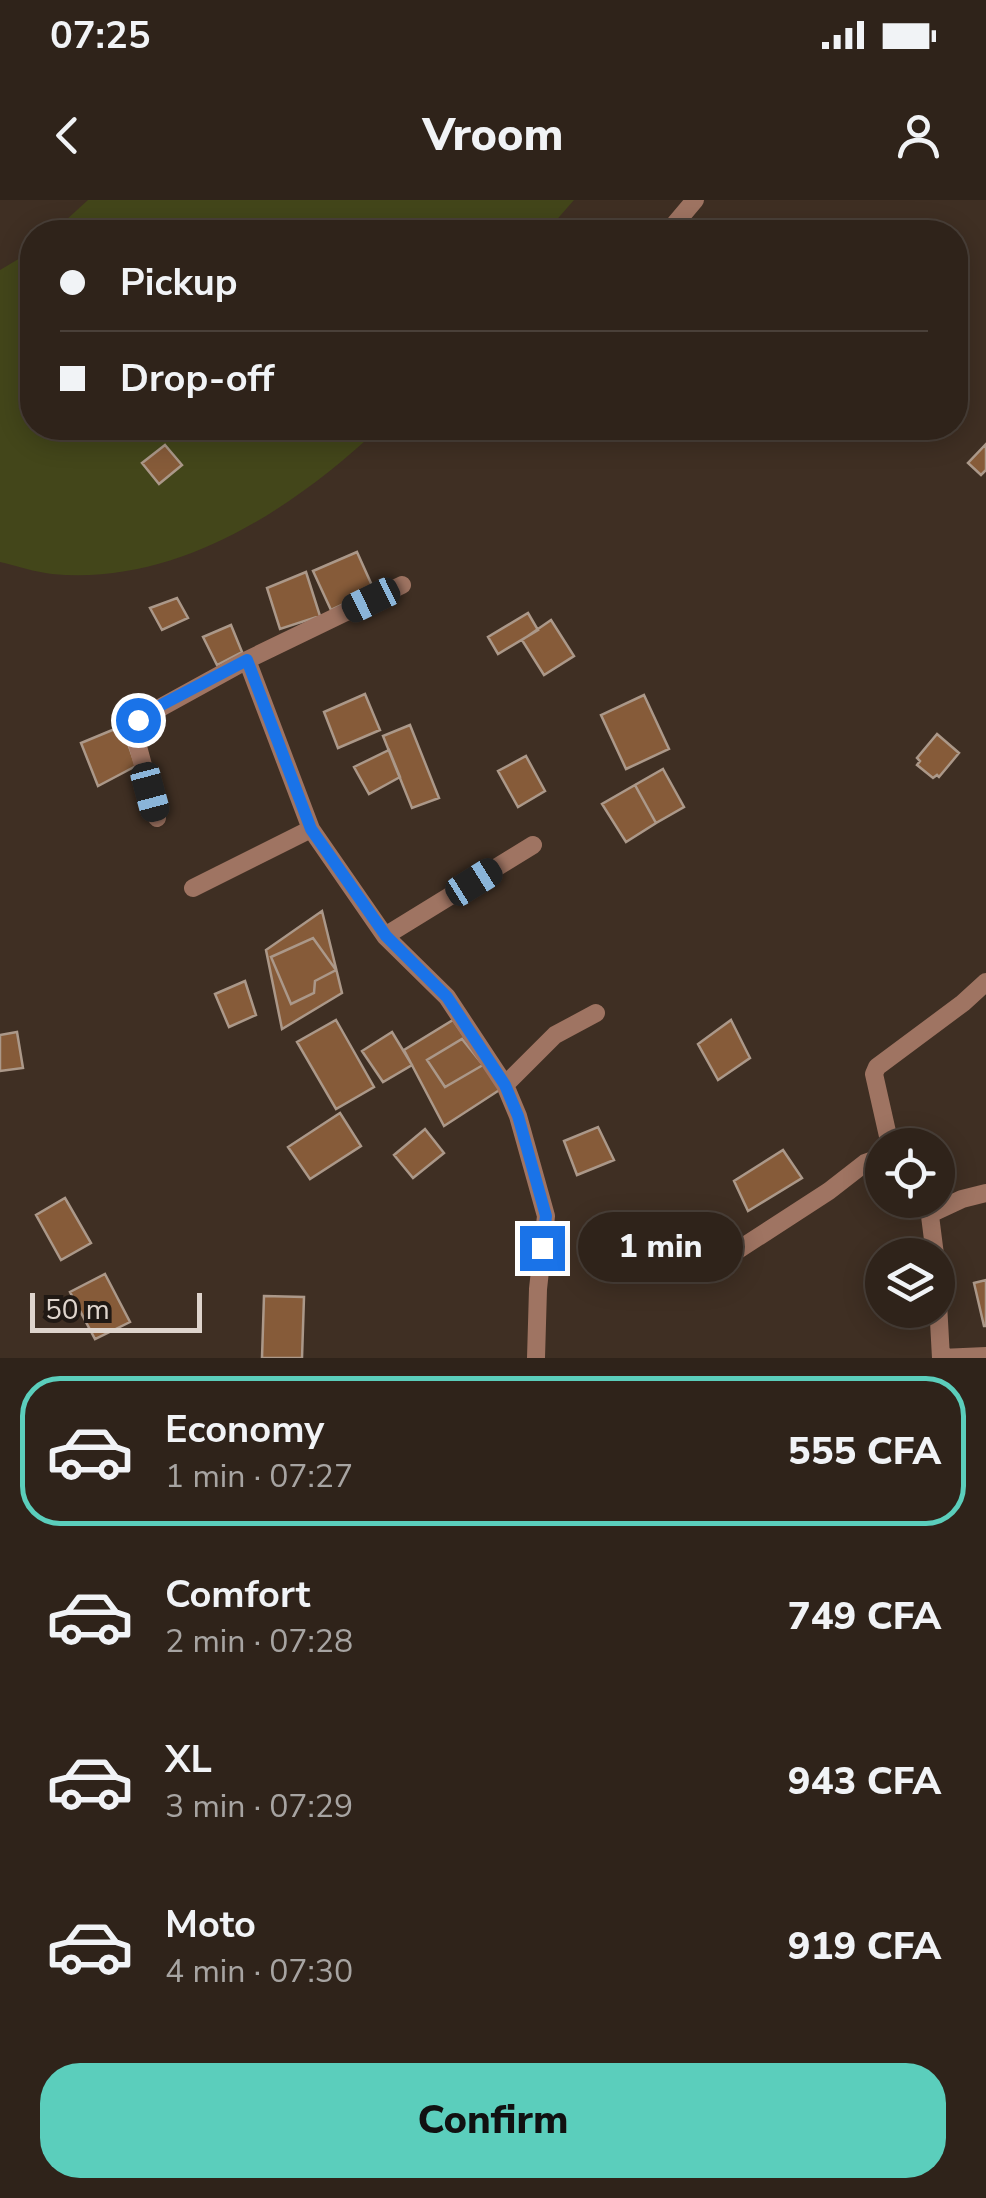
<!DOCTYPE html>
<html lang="en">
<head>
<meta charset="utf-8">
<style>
	body { margin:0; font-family:"Nunito Sans",sans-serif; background:#372b23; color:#f1f3f6; height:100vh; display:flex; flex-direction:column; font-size:38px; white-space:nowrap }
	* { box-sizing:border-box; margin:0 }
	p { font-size:32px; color:#a7a4a2 }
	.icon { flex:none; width:55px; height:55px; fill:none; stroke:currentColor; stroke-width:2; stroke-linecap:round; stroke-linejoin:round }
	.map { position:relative; height:1158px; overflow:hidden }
	.drawer { display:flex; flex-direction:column; background:#2f231a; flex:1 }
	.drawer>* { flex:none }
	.top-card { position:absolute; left:20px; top:20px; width:948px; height:220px; border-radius:40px; box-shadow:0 5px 25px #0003,0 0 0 2px #4a4039; display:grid; align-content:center; height:220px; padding:0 40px; background:#2f231a }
	.tools { position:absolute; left:865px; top:928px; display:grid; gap:20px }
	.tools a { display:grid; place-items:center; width:90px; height:90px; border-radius:50%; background:#2f231a; box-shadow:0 5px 25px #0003,0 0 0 2px #4a4039; font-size:50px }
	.scale { position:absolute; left:30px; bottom:25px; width:172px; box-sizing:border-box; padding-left:10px; border:5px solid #ded4cc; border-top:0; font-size:28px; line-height:35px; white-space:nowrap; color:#ded4cc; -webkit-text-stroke:8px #201914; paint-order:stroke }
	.end { position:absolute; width:45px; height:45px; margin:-22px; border:12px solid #1a73e8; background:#fff; box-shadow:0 0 0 5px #fff }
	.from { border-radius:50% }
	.bubble { position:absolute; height:70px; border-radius:35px; background:#2f231a; box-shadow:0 5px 25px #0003,0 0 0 2px #4a4039; font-size:32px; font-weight:800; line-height:70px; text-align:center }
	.car { position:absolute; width:30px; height:60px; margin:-30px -15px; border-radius:12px; box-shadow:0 0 8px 2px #0007; background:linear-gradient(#222 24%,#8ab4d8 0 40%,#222 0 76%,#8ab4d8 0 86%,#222 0) }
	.top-card b { display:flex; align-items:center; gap:35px; height:95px; font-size:38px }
	.top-card b+b { border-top:2px solid #4a4039 }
	.top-card i { width:25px; height:25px; background:#f1f3f6 }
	ul { padding:18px 0 0; list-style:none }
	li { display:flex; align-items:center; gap:30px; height:150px; margin:0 20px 15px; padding:0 20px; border:5px solid transparent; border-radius:40px }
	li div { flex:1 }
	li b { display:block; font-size:38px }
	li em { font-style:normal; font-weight:800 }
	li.selected { border-color:#5bcebc }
	li>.icon { width:90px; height:90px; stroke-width:1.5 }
	.primary-button { display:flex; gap:20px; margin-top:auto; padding:20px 40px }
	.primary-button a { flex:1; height:115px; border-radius:40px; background:#5bcebc; color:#111; font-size:40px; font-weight:800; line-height:115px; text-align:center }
	.status { display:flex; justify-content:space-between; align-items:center; height:70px; padding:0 50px; background:#2f231a; direction:ltr }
	.status svg { height:28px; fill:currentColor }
	header { display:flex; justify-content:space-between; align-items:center; height:130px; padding:0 40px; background:#2f231a; font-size:45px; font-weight:800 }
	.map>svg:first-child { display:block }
</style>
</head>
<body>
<div class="status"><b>07:25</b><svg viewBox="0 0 49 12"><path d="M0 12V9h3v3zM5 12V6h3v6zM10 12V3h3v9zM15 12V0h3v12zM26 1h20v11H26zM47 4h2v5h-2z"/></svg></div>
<header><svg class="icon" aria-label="back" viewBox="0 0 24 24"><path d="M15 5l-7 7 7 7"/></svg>Vroom<svg class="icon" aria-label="person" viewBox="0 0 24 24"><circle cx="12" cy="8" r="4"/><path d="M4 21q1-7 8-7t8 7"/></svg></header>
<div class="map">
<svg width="986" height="1158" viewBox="0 0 986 1158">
	<rect width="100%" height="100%" fill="#3f2f23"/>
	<path fill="#43461a" d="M88,0H574L546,32H53Z
		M32,51V228H379C293,309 177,386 52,374C35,372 17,366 0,362V70Z"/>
	<path fill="#865b39" stroke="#ab9889" stroke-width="2.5" d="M986,244V270L981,275L968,263Z
		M165,245L182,265L159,284L142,263Z
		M357,352L374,390L331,410L313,371Z
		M306,372L320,416L280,429L267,388Z
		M177,398L188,418L162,430L150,408Z
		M528,413L538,430L498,454L488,437Z
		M551,420L574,456L544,475L522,440Z
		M231,425L242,452L217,465L203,437Z
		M365,494L380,530L338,548L324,512Z
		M644,495L669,549L626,569L601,515Z
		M410,525L439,598L412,608L383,536Z
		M122,526L136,566L98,586L81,543Z
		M937,534L959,553L939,577L937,575L933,578L917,565L920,561L917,558Z
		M389,550L400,577L369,594L354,567Z
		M526,556L545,591L518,607L498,571Z
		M663,569L684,607L656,623L635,585Z
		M635,585L656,623L626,642L602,604Z
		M322,711L342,793L282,829L266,750Z
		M313,738L336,770L315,781L314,793L291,804L271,757Z
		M245,781L256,815L229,827L215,794Z
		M336,820L374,887L336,909L297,842Z
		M453,820L501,889L444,926L404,850Z
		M731,820L750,858L718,880L698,844Z
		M17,832L23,868L0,871V835Z
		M392,832L412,865L383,882L362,851Z
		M462,839L483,865L445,887L427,860Z
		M340,913L361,946L310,979L288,947Z
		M598,927L614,960L577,975L564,941Z
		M425,929L444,953L413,978L394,955Z
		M783,950L802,978L748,1011L734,981Z
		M65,998L91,1043L61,1060L36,1015Z
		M105,1074L130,1122L95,1139L70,1092Z
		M986,1080V1126H984L974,1083Z
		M264,1096L304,1097L302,1158H262Z"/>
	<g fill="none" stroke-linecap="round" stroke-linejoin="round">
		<path stroke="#9f7462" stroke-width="18" d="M668,32L695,0
			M247,460L311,629L385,736L447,797L505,885L518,916L546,1016L538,1089L536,1158
			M157,618L136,539L138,520L247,460L402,385
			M193,688L311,629
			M385,736L533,645
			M505,885L555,835L596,813
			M890,945L874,874L877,867L963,803L986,782
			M928,1000L935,1055
			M932,1013L962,999L986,993
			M738,1050L829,991L865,963L882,957
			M938,1103L941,1158L986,1156"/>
	</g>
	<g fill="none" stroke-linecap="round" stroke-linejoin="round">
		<path stroke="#1a73e8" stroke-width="12" d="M138,520L148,512L247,460L311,629L386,736L447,797L505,885L518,916L546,1016L542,1048"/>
	</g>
</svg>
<div class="tools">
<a><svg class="icon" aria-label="locate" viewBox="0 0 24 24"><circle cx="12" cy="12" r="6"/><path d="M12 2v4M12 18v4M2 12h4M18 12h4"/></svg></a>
<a><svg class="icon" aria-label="layers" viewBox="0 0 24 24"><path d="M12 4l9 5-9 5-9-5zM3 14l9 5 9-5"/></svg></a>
</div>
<div class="scale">50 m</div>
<i class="end from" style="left:138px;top:520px"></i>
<i class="end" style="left:542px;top:1048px"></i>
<div class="bubble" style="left:578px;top:1012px;width:165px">1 min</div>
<i class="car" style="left:371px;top:400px;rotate:244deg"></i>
<i class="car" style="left:150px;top:592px;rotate:165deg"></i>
<i class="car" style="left:474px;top:682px;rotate:58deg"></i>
<div class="top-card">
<b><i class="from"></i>Pickup</b>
<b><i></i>Drop-off</b>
</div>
</div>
<section class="drawer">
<ul>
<li class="selected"><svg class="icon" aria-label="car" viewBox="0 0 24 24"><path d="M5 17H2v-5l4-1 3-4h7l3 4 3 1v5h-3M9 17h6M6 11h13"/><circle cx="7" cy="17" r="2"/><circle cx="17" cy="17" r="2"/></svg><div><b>Economy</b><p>1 min · 07:27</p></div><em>555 CFA</em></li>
<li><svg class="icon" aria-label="car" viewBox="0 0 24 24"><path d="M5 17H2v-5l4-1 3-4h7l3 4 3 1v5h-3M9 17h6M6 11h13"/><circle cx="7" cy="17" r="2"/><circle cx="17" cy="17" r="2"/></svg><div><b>Comfort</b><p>2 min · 07:28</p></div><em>749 CFA</em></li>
<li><svg class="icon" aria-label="car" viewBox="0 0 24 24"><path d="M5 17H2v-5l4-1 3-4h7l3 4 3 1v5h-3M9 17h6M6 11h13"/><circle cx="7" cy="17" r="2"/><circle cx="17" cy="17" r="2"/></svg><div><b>XL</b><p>3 min · 07:29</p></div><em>943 CFA</em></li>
<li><svg class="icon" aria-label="car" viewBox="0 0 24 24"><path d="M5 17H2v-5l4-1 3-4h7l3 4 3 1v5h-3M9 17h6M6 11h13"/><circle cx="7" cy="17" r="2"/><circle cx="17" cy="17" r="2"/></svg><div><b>Moto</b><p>4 min · 07:30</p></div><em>919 CFA</em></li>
</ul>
<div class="primary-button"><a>Confirm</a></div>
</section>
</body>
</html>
